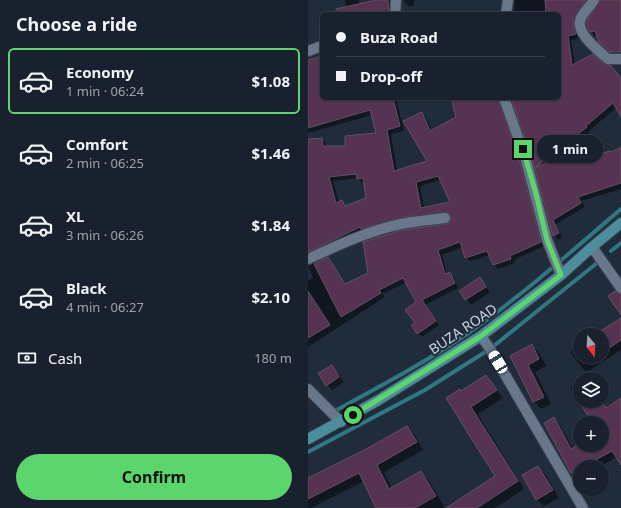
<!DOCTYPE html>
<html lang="en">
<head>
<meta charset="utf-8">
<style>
	body { margin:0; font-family:"Noto Sans",sans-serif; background:#212935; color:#f1f3f6; height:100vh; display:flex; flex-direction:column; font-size:15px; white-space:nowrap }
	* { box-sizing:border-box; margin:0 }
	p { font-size:13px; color:#9fa3aa }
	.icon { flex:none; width:22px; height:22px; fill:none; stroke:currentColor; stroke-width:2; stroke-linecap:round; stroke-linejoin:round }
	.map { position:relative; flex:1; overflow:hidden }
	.panel { display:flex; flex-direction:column; background:#18212d; width:308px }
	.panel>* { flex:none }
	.hud { position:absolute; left:12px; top:12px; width:241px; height:88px; border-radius:6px; box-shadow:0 1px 3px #0004,0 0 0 1px #363e49; display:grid; align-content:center; height:88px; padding:0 16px; background:#18212d }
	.needle { width:26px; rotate:162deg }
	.buttons { position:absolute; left:265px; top:328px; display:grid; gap:8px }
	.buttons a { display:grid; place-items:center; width:36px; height:36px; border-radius:50%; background:#18212d; box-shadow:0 1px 3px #0004,0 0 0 1px #363e49; font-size:20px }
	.end { position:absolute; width:18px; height:18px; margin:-9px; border:5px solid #5cd56d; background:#111; box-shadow:0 0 0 2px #111 }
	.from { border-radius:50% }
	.bubble { position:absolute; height:28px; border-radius:14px; background:#18212d; box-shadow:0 1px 3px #0004,0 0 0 1px #363e49; font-size:13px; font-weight:700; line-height:28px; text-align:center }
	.car { position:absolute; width:12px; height:24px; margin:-12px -6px; border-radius:5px; box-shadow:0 0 3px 1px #0007; background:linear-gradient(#fff 24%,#345 0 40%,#fff 0 76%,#345 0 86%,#fff 0) }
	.hud b { display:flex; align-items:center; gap:14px; height:38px; font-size:15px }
	.hud b+b { border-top:1px solid #363e49 }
	.hud i { width:10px; height:10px; background:#f1f3f6 }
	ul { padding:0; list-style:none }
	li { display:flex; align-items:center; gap:12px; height:66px; margin:0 8px 6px; padding:0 8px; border:2px solid transparent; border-radius:6px }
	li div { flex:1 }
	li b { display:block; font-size:15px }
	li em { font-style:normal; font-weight:700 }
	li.on { border-color:#5cd56d }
	li>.icon { width:36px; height:36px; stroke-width:1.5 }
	h2 { padding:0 16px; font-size:18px; line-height:48px }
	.pay { display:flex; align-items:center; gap:10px; height:44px; padding:0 16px; font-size:15px }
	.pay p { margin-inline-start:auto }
	.action { display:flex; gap:8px; margin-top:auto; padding:8px 16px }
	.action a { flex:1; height:46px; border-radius:24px; background:#5cd56d; color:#111; font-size:16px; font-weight:700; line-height:46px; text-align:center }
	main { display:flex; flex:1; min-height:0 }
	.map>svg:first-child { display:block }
</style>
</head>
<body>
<main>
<section class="panel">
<h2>Choose a ride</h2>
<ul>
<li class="on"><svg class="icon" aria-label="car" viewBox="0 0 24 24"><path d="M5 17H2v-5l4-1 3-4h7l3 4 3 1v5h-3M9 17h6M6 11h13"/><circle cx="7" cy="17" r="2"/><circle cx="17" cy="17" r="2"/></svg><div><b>Economy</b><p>1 min · 06:24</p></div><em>$1.08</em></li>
<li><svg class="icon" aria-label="car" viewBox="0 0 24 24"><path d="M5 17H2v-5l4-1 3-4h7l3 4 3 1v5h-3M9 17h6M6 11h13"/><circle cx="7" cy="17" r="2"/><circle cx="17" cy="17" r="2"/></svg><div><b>Comfort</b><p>2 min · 06:25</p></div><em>$1.46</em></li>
<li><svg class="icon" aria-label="car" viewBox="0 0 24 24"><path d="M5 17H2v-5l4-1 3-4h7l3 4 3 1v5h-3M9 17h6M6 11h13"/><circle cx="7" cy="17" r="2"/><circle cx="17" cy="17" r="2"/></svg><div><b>XL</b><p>3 min · 06:26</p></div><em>$1.84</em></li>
<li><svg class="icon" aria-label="car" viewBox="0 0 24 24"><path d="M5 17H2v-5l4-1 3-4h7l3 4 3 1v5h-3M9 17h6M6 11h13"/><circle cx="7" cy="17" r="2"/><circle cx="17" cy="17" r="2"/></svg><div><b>Black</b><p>4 min · 06:27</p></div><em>$2.10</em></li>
</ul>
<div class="pay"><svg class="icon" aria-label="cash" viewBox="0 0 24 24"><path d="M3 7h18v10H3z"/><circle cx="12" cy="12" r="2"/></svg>Cash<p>180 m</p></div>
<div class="action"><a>Confirm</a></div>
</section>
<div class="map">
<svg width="313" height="508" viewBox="0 0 313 508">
	<rect width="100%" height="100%" fill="#202c3c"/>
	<path fill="#0007" fill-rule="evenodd" d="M37,0H51V5L73,0H87L84,14H20L38,7Z
		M95,0H106V6H100Z
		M207,0H285L269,29L272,38L263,40L267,65L313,78V115L309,107L281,131L282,132L246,161L287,145L293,155L313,147V189L273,201L277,207L248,224L254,237L250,240L246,235L225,158L204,98H251V14H206Z
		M293,0H313V56H308L296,46L289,35L287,36L283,31Z
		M14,57V98H88L96,131L83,134L89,171L121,161L114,113L118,117L124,131L149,117L144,98H196L236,246L206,260L207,263L190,269L186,264L182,255L162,261L157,257L155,247L134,255L139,274L141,273L146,277L150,288L117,305L131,325L114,337L110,333L108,323L109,303L99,282L74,294L77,297L0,347V281L5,278L0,266L20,258L38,285L61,273L139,225L144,221V217L142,215L113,219L0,258V140L14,139L18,143L19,147H38L70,134L64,115L0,133V62ZM50,178L54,183L57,182L59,199L38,207L33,202L31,203L25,181ZM133,180L143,203L116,208L112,186Z
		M172,279L182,292L163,305L152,291Z
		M313,319V350L278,373L262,352L272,346V357H294V335H288Z
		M224,346L231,352L238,366L227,372L243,404L233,409L226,402L203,356Z
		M24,366L36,382L24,390L19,385Z
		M178,376L195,398L170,414L216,489L187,508H140L188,476L154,392Z
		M272,381V401H294L299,409L313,399V463L309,457L291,467H272V477L270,478L264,472L246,418L252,425L265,449L273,445H294V423H286L262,388Z
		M99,427L106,434L115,450L76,472L84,489L113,473L120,479L137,508H69L56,481L3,508H0V480Z
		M230,467L237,474L251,498L236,506L229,499Z"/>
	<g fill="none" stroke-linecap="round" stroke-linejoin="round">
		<path stroke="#2f7781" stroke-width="4" d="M303,251L313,243
			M25,412C71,387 116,363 159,334C213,296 263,252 313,209
			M0,452L117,390L182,349L289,263"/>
	</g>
	<path fill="#563253" stroke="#635161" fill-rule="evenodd" d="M68,0H80L81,14H28V9Z
		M237,0H278L267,17L265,25L268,34L260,36L264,65L285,54L296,64L303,66L313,78V117L305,103L278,126L279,127L228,167L287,144L291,154L302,151L303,152L313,147V183L270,197L273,203L245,220L251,233L245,236L224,158L203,98H251V14H238Z
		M292,0H313V52H302L291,42L287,31L282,32L279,27V20Z
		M14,56V98H85L92,126L79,130L86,171L119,161L95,121L114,112L122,131L148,117L143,98H190L212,162L233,242L202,256L203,259L185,265L179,251L157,258L152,242L130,250L137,274L142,272L147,283L114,300L128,321L109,334L103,325L107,323L97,310L108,302L95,278L71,290L73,293L33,317L6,264L20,257L37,284L60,273L55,242L94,230L138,224L141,223L143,218L140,212L97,217L53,229L52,227L0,252V139L14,138L15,146H37V136L68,133L62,110L0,128V60ZM48,174L49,179L55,178L58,198L37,206L34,200L28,203L21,177ZM130,176L142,202L113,208L108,182Z
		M172,277L178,287L157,300L151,291Z
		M0,291L22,325L0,338Z
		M307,291L313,294V315L300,296Z
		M313,318V340L294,353V330Z
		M224,344L231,359L220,365L236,397L225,402L202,356Z
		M24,365L31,377L18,386L10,373Z
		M178,375L189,390L163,407L210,481L169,508H138L187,476L138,398L152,389L153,391Z
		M313,398V465L304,451L263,473L236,423L246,417L263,449L271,445H294V423H285L270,401H293L298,408Z
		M99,426L109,442L69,465L81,489L113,471L128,496L107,508H68L51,473L0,499V478L60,448Z
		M230,466L245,490L228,500L214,475Z"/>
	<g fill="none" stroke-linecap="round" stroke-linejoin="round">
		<g stroke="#3c4653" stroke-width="12">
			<path id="minor" d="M286,0C282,7 276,11 273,18C266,32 290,50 300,59H313
				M87,14L88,0
				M198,14L200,0
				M0,51L14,46
				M196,98L218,160L239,240L253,275
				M284,247L313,288
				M0,259C30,245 60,231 93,224C107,221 122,220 137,218
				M173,336L182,349L275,508
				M0,389L33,422"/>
		</g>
		<g stroke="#3c4653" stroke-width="12">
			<path id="major" d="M0,439L69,401L173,336L253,275L284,247L313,223"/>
		</g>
		<use href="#minor" stroke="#687789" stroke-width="10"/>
		<use href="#major" stroke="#4c8e9d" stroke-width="10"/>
	</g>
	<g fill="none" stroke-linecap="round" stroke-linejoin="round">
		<path stroke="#5cd56d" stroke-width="5" d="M45,415L173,336L253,275L239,240L228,194L215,149"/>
	</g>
	<g text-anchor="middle" stroke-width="4" stroke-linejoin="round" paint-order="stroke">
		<g font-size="14" fill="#ccd4de" stroke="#202c3c">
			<text transform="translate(155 329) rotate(-34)" y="5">BUZA ROAD</text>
		</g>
	</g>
</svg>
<div class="buttons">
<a><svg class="needle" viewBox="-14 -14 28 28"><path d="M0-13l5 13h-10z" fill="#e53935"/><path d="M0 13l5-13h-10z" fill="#9fa3aa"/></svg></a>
<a><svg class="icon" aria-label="layers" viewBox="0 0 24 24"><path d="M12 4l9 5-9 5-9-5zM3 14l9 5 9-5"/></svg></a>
<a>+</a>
<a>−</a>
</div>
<i class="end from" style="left:45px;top:415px"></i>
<i class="end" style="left:215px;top:149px"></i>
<div class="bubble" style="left:229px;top:135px;width:66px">1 min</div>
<i class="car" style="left:190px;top:362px;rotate:329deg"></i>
<div class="hud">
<b><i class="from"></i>Buza Road</b>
<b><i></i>Drop-off</b>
</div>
</div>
</main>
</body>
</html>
